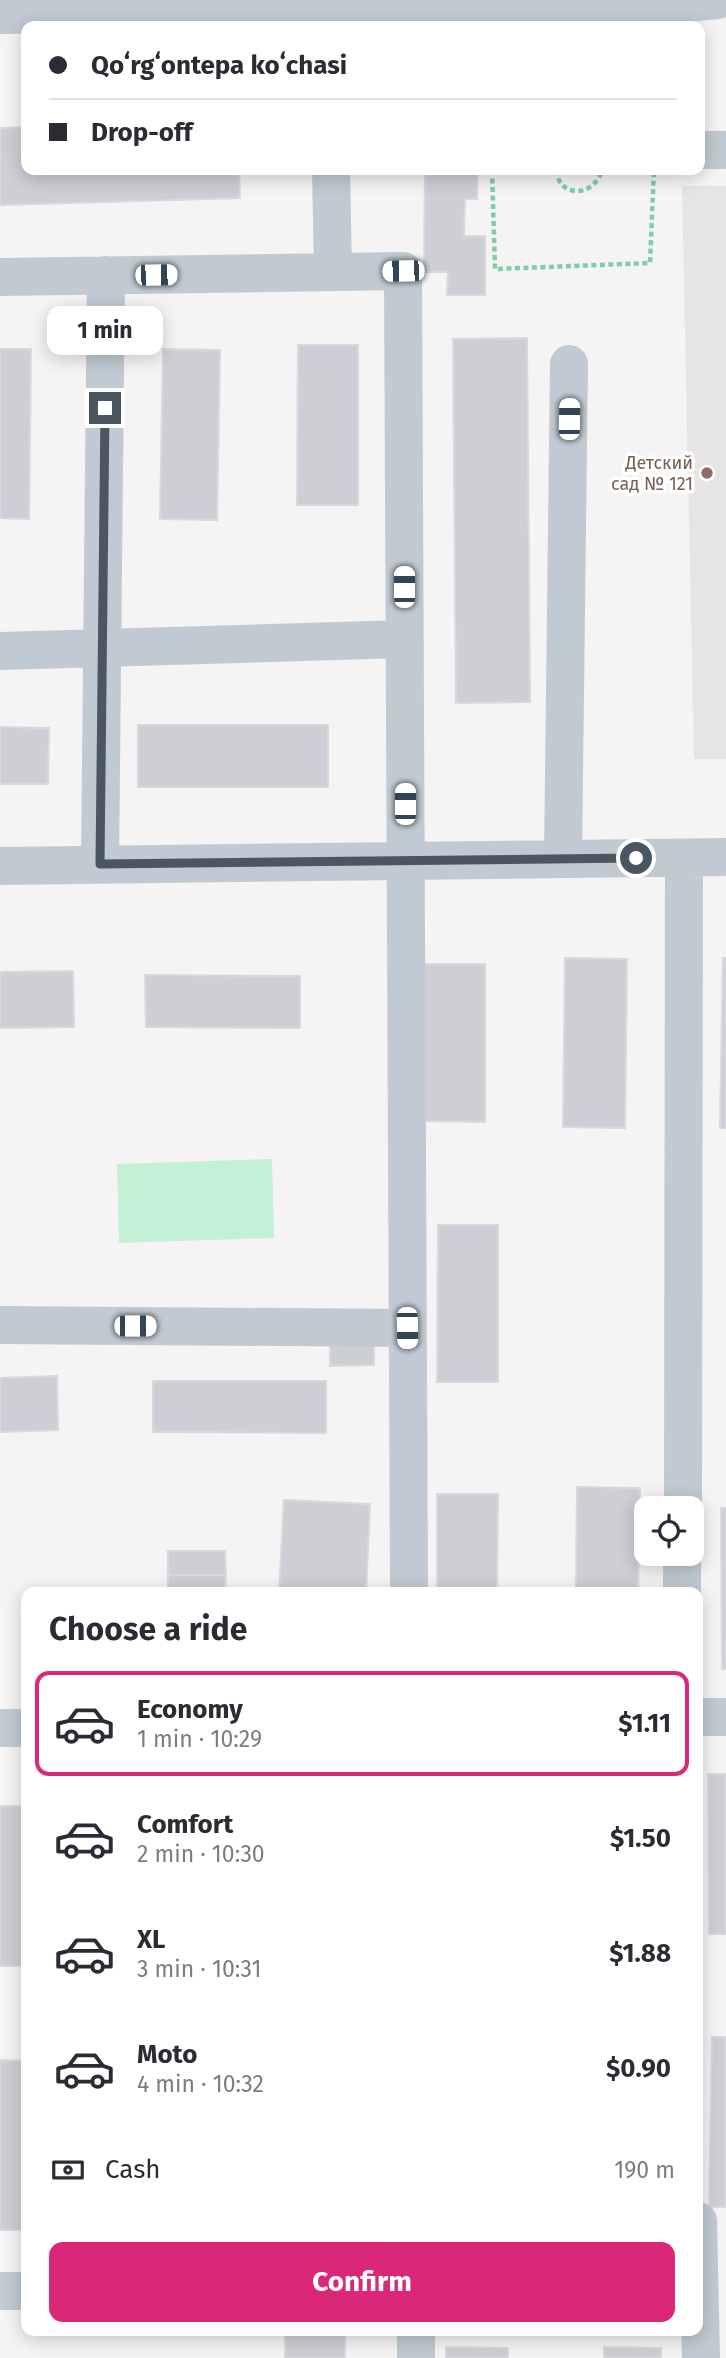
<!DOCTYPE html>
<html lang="en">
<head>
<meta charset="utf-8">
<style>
	body { margin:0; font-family:"Fira Sans",sans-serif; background:#f7f7f7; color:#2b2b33; height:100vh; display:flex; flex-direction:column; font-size:26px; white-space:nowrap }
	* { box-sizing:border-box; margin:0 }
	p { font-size:23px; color:#7c7c81 }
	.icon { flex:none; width:38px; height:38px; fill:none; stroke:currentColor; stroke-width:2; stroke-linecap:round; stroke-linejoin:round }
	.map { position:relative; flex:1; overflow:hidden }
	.sheet { position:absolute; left:21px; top:1587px; width:682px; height:749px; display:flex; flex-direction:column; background:#fff; border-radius:14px; box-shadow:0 4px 18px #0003 }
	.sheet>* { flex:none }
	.hud { position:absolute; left:21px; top:21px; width:684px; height:154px; border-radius:14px; box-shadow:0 4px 18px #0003; display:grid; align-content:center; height:154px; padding:0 28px; background:#fff }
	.buttons { position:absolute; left:634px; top:1496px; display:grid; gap:14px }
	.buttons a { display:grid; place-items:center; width:70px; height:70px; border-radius:14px; background:#fff; box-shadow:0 4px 18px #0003; font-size:35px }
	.end { position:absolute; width:32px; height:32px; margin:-16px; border:9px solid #4a5661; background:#fff; box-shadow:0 0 0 4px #fff }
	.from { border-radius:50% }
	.bubble { position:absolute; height:49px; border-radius:14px; background:#fff; box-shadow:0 4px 18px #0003; font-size:23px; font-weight:700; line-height:49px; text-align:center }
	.car { position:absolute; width:21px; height:42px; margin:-21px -10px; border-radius:9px; box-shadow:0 0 5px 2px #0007; background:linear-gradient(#fff 24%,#345 0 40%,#fff 0 76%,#345 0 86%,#fff 0) }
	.hud b { display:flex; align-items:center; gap:24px; height:66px; font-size:26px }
	.hud b+b { border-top:2px solid #e1e1e2 }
	.hud i { width:18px; height:18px; background:#2b2b33 }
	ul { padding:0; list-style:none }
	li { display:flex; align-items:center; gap:21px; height:105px; margin:0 14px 10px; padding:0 14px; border:4px solid transparent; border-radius:14px }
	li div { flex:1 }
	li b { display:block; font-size:26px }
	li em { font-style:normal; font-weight:700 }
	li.on { border-color:#db2777 }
	li>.icon { width:63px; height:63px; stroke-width:1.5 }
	h2 { padding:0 28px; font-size:32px; line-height:84px }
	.pay { display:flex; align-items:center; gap:18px; height:77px; padding:0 28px; font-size:26px }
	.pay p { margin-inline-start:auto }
	.cta { display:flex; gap:14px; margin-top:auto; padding:14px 28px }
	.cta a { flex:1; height:80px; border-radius:14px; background:#db2777; color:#fff; font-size:28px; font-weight:700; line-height:80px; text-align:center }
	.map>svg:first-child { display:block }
</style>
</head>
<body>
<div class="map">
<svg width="726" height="2358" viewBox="0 0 726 2358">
	<rect width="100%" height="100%" fill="#f5f3f3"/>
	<path fill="#e6e4e5" d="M682,186H726V759H694Z"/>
	<path fill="#c3f1d5" d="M272,1159L274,1238L119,1243L117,1164Z"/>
	<path fill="#cdcfd5" stroke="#d7d9de" stroke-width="2" d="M26,127V170H239L240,198L0,205V128Z
		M425,170H478L477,199H465L464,236H485V295H447L448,272H424Z
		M527,338L530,702L456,703L453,339Z
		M298,345H358V505H297Z
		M0,349H31L29,519L0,518Z
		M163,349L220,350L217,520L160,519Z
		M138,725H328V787H138Z
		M0,727L49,728L48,784H0Z
		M565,958L627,959L625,1128L563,1127Z
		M723,958H726V1128H720Z
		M424,964H485V1122L424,1121Z
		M73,971L74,1027L0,1028V972Z
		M145,975L300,976V1028L146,1027Z
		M438,1225H498V1382H437Z
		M330,1336H374V1365L330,1366Z
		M57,1376L58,1430L0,1432V1378Z
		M153,1381H326V1433L153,1432Z
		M577,1487L640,1488L638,1592H576Z
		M437,1494H498L497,1592H437Z
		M284,1500L370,1504L366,1592H279Z
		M721,1508H726V1669H722Z
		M168,1551H225L226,1575H168Z
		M168,1575H226L225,1592H168Z
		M708,1774H726V1934H709Z
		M0,1806H26V1966H0Z
		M712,2037H726V2207H709Z
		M0,2060L26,2061V2230H0Z
		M285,2331H345V2358H285Z
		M446,2347L508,2348V2358H446Z
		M604,2347L661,2348V2358H604Z"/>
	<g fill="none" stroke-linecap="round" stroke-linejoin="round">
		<path stroke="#7ad0a6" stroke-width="4.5" stroke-dasharray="5 3.5" stroke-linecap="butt" d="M492,170L495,269L650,263L654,170
			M556,170C560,200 595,196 602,170
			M492,171L506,170
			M602,171L631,170"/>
		<path stroke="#c1cad2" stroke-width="38" d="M0,15L621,9L718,0
			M700,150H726
			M331,170L333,272
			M0,277L403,271L409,1592
			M0,651L404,639
			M563,858L569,364
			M100,864L106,275
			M0,866L726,857
			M0,1325L407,1328
			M683,1508L684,858
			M682,1592V1554
			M698,1717H726
			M0,1728H26
			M698,2221L701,2358
			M0,2291H26
			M416,2331V2358"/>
	</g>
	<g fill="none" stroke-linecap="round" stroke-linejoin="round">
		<path stroke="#4a5661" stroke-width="9" d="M105,408L100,864L636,858"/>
	</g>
	<circle fill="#8d6e63" stroke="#fff" stroke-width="2.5" cx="707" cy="473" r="7"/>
	<g text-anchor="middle" stroke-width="7" stroke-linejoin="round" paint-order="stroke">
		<g font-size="18" fill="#785e54" stroke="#fff" text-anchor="end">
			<text x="693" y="469">Детский<tspan x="693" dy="21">сад № 121</tspan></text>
		</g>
	</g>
</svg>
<div class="buttons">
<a><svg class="icon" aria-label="locate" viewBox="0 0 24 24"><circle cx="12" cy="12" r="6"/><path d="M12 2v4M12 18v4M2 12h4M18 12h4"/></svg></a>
</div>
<i class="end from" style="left:636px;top:858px"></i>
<i class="end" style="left:105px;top:408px"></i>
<div class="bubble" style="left:47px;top:306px;width:116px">1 min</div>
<i class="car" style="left:403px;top:271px;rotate:269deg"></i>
<i class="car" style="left:156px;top:275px;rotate:89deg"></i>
<i class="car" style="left:569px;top:419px;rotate:1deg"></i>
<i class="car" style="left:404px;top:587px;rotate:0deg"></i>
<i class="car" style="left:405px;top:804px;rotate:0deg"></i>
<i class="car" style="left:135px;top:1326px;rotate:90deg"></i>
<i class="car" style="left:407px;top:1328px;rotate:179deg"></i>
<div class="hud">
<b><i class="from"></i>Qoʻrgʻontepa koʻchasi</b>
<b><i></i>Drop-off</b>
</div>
<section class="sheet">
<h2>Choose a ride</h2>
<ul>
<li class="on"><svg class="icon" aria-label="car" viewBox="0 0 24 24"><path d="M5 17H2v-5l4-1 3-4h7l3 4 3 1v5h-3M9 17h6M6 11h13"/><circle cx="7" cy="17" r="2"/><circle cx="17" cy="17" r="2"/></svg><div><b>Economy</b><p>1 min · 10:29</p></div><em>$1.11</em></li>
<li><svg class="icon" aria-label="car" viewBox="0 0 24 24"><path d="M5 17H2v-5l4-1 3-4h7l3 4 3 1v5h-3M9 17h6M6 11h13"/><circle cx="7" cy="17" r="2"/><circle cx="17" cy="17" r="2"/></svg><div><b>Comfort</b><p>2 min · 10:30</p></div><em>$1.50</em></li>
<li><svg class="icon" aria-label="car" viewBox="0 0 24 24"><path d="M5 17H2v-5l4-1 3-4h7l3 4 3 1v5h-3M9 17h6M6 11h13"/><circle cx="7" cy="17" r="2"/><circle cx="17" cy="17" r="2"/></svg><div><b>XL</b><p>3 min · 10:31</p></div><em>$1.88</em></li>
<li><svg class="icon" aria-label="car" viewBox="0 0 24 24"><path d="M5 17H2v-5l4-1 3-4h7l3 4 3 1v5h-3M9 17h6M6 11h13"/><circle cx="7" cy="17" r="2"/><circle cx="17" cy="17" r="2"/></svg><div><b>Moto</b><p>4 min · 10:32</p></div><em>$0.90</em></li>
</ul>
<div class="pay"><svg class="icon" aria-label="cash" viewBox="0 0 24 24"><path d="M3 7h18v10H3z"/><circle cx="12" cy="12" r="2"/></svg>Cash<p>190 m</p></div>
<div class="cta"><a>Confirm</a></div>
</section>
</div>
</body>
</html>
